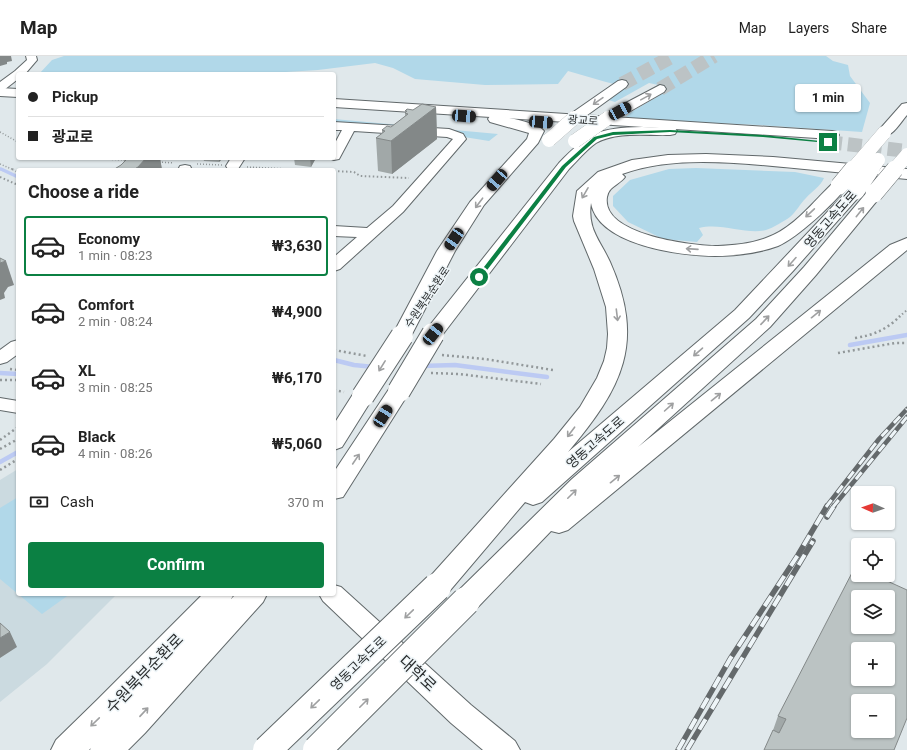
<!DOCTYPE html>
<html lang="en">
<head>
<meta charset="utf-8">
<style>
	body { margin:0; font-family:Roboto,"Noto Sans KR",sans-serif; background:#f2f2f2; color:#222; height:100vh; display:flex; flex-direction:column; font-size:15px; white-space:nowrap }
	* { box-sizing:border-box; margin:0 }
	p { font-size:13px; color:#767676 }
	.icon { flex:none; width:22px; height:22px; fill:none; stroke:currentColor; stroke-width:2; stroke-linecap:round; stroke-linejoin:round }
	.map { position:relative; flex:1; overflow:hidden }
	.sheet { position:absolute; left:16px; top:112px; width:320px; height:428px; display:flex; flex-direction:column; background:#fff; border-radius:4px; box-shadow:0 1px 3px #0004 }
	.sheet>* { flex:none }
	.guide { position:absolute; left:16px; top:16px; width:320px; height:88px; border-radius:4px; box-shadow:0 1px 3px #0004; display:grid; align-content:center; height:88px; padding:0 12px; background:#fff }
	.needle { width:26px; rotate:272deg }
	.fabs { position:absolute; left:851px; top:430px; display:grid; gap:8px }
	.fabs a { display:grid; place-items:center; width:44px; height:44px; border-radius:4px; background:#fff; box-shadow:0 1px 3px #0004; font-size:20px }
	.end { position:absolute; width:18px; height:18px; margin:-9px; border:5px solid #0b8043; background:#fff; box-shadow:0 0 0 2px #fff }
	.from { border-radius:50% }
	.bubble { position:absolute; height:28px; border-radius:4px; background:#fff; box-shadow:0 1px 3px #0004; font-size:13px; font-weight:700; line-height:28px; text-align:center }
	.car { position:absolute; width:12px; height:24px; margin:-12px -6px; border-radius:5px; box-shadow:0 0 3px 1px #0007; background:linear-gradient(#222 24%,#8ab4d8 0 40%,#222 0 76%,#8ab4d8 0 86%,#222 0) }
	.guide b { display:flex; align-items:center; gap:14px; height:38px; font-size:15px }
	.guide b+b { border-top:1px solid #e0e0e0 }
	.guide i { width:10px; height:10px; background:#222 }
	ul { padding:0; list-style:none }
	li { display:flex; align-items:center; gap:12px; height:60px; margin:0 8px 6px; padding:0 4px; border:2px solid transparent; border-radius:4px }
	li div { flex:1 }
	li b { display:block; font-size:15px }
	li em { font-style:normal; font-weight:700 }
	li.on { border-color:#0b8043 }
	li>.icon { width:36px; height:36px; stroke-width:1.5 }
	h2 { padding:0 12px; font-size:18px; line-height:48px }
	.pay { display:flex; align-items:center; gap:10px; height:44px; padding:0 12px; font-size:15px }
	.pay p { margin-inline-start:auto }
	.primary-button { display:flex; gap:8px; margin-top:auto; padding:8px 12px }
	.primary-button a { flex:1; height:46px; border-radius:4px; background:#0b8043; color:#fff; font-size:16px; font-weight:700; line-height:46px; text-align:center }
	header { display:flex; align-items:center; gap:24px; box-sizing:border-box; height:56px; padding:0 20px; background:#fff; border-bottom:1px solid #e0e0e0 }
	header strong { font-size:19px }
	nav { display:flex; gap:22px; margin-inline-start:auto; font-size:14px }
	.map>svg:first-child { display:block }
</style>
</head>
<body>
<header>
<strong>Map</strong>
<nav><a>Map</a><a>Layers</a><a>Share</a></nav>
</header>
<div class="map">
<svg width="907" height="694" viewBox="0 0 907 694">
	<rect width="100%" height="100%" fill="#e0e8eb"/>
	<path fill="#cbdae0" d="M18,413V538H117L47,608L0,646V424Z"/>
	<path fill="#b1d8e9" d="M64,0H826L833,5L848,9L850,20L870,47L862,76L759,69L623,63L633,55L672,32L649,27L615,46L605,43L626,31L606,26L568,15L558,28L485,29L415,23L393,12L375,7L318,14L286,16L283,18H39L52,4Z
		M334,63L498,78L489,85L439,77L334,69Z
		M696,112L795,116L824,122C820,131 812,135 806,142C800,148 796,156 790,161C784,165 773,172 766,174C746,179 721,166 699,172L703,179L697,186L663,183L628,166L613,150V140L630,124L669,113Z
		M18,441V538H70L42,558L0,523V452Z"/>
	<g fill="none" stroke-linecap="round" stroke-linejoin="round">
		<path stroke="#bccaf3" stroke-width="2.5" d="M0,113L3,114"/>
		<path stroke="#bccaf3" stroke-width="3.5" d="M1,113L18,121"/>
		<path stroke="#bccaf3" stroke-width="4.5" d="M850,289L907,279
			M334,304L354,309L374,311
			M421,310L455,309L547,321
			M0,317L18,318
			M0,406L18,396"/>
		<path stroke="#bcc3c5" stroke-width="14" stroke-dasharray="14 6" stroke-linecap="butt" d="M828,86L907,95"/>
		<path stroke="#bcc3c5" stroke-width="14" stroke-dasharray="14 6" stroke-linecap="butt" d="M622,28L673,0
			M660,33L714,0"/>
		<g stroke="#61686a" stroke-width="2">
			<path id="minor" d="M26,0H36L37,4L25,18H18V23L4,34L0,35V26L15,15L27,4Z
				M334,66L449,73L463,78L466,83L403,156L340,213L334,215V201L357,181L334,180V170L367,172L393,150L453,83L447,81L354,75L339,103L334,104L329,102H334V89L342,74H334Z
				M231,102H245L238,113H228L226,110Z
				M185,109L190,110L192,114H178L180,110Z
				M18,284V298L7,306L0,308V294L11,286Z
				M0,342L18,345V357L0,354Z
				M334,529L341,531L471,649L515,685L520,694H483L451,667L323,545L319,538H334Z"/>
		</g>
		<g stroke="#61686a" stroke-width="2">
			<path id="major" d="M0,32L18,33V41L0,40Z
				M334,43L832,75L837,76L839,79L837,82L832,83L334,51Z"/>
		</g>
		<g stroke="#61686a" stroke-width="2">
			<path id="highway" d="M622,24L626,25L628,28L626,31L579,65H569L567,62L569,59L618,25Z
				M660,29L664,30L666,33L664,36L613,65H603L601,62L603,59Z
				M907,47V59C899,68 892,83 879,80L877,77L879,74L902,48Z
				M495,59C507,62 537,66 544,75L538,87L484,149L455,195L409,284L402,286L395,284L392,280L437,195L470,146L527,83L529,77L490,66L488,63L490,60Z
				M642,71L675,72L677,75L675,78L670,79C647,80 617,75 596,87C586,94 578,104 569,113L440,282L433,284L426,282L423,278L426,274L559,107C589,76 599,72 642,71Z
				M706,98L773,101L907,113V123C869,119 832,116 794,112C740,107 674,99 622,118L625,121C619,129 609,130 607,141C601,179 692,190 718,190C734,189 750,188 766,182C793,173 813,146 833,127L839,125L845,127L847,130C835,147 797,182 778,190C759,197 736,200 715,200C681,200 598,189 591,147C587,173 600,184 610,206C646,287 622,332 568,396L735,254L850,132L856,130L862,132L864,135L793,215L749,262L542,446L533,449L525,446L447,538L437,542L427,538L423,531L427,524L554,383L580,351L597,322L604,305L607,292L608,278L606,251L594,213L574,165L573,160L577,135L598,116L632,104L668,99Z
				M874,133L880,135L882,138L880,141L816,219L770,271L638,391L890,189L907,182V194L568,474L559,477L551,475L476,553L466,556L456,553L452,545L456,537L572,423L756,263L804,211L868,135Z
				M399,328L407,330L410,335L343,441L334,443V416L391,330Z
				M363,333L371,335L374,340L342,391L334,394V368L355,335Z
				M203,538H234L231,543L236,538H267L263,546L145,677L128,694H90L91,692L89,694H51L56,684L97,644Z"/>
		</g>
		<path stroke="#92989a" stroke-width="1.5" stroke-dasharray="1 2" stroke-linecap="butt" d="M0,76L18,86
			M79,102L126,104
			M159,106L174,107
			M0,108L14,114
			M197,108L222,109
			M247,111L311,114"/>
		<path stroke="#92989a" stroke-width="2" stroke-dasharray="1.5 2.5" stroke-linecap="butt" d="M12,113L18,116
			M299,113L311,114
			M334,115L354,116L360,120L409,122
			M0,121L18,129
			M899,261L907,254"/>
		<path stroke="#92989a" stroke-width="2.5" stroke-dasharray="2 3" stroke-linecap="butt" d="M855,282C874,279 886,274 900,260
			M334,294L367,300
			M838,297L895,287H907
			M442,299L485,303L553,314
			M10,313L18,314
			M431,317L459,318L541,328
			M0,324H18
			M334,334L344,336
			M0,384L18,371
			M0,393L18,383
			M0,414L18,403"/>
		<use href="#minor" fill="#fff" fill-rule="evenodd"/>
		<use href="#major" fill="#fff" fill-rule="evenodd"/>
		<use href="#highway" fill="#fff" fill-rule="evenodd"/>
		<g stroke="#64696b" stroke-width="4.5">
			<path id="rail-far1" d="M826,451L879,383L907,353
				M833,451L907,361"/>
		</g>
		<g stroke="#64696b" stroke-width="5.5">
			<path id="rail" d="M827,461L834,450
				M678,694L730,603L798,499L827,450
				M687,694L813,485"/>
		</g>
		<use href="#rail-far1" stroke="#eef5f8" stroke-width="3" stroke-dasharray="9" stroke-linecap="butt"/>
		<use href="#rail" stroke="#eef5f8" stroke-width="4" stroke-dasharray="12" stroke-linecap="butt"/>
		<g stroke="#61686a" stroke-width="14" stroke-linecap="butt">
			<path id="highway-bridge-far3" d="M549,84L574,62
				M575,85L608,62
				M852,114L884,77
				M871,114L878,104
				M894,114L907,99"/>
		</g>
		<g stroke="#61686a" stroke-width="18" stroke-linecap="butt">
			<path id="highway-bridge-far2" d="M839,130L853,113
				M856,135L871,113
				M874,138L895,113"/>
		</g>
		<g stroke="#61686a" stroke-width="24" stroke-linecap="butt">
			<path id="highway-bridge-far1" d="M399,335L433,278
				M363,340L402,280"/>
		</g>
		<g stroke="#61686a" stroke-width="30" stroke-linecap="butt">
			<path id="highway-bridge" d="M267,694L437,531
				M317,694L466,545"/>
		</g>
		<use href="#highway-bridge-far3" stroke="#fff" stroke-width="14"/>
		<use href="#highway-bridge-far2" stroke="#fff" stroke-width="17"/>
		<use href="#highway-bridge-far1" stroke="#fff" stroke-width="22"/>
		<use href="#highway-bridge" stroke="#fff" stroke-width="28"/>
	</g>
	<path fill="#a1a8a8" d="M436,51L437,83L392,118L378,115L376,82L382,78V74L391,71L405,61V55Z
		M119,102H160L162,114H113L121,109L124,106L123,102Z
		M203,102H223L219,106L204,105Z
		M294,102H316L311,111L295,109Z
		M778,660L907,662L771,680Z"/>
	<path fill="#838888" d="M0,0H11L12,5L7,6V8L0,10Z
		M436,51L437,83L392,118L391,85Z
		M146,102H160L162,114H133Z
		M219,102H223L219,106Z
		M310,102H316L311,111Z
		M6,205L14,229L8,231L4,237L5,242L0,244V207Z
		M10,576L17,591L0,602V582Z"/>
	<path fill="#bbc3c3" stroke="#838888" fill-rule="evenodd" d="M422,48L436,51L391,85L376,82L385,75L382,74L387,70L391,71L408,58L405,57L407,55H405L407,53L413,54Z
		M128,102H146L138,111L133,114H113L121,109Z
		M0,202L6,205L0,207Z
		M855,511L858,512V519H874L907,534V662L894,694H764L773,674L779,677L786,663L778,660ZM858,541H888V571H858ZM858,593H888V623H858ZM858,645H888V675H858Z
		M0,567L10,576L0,582Z"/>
	<defs><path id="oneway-shaft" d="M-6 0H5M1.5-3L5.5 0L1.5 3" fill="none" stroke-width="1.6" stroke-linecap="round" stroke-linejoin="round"/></defs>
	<g stroke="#9fa0a1">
		<use href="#oneway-shaft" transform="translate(646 41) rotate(-29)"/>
		<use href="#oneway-shaft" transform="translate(598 45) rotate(145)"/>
		<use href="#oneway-shaft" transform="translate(585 137) rotate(120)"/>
		<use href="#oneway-shaft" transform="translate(479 147) rotate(127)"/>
		<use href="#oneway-shaft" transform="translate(860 156) rotate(-51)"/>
		<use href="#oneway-shaft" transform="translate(810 157) rotate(137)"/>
		<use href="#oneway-shaft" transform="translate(692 193) rotate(-176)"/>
		<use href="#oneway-shaft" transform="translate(792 206) rotate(132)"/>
		<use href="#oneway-shaft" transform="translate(816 258) rotate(-39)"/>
		<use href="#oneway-shaft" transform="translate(617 259) rotate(83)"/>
		<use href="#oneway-shaft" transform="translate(765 264) rotate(-47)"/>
		<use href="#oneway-shaft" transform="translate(698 296) rotate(139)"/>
		<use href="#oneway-shaft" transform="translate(382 310) rotate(122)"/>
		<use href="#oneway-shaft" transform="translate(716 341) rotate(-39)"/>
		<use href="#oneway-shaft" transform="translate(669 351) rotate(-42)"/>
		<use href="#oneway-shaft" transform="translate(571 376) rotate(127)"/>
		<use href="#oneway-shaft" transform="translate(356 403) rotate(-56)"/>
		<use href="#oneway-shaft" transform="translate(615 423) rotate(-39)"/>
		<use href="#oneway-shaft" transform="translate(572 438) rotate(-45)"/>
		<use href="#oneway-shaft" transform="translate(409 558) rotate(136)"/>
		<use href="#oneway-shaft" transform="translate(364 647) rotate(-45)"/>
		<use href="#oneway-shaft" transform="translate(315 648) rotate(136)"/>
		<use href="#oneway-shaft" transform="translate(144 656) rotate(-47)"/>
		<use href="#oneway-shaft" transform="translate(95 666) rotate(136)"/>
	</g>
	<path fill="#0b8043" d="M670,74L763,79L830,86L828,87L763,81L670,76L613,79L597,83L566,111L481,222H477V220L562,110L594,81L613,76Z"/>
	<g text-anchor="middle" stroke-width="3" stroke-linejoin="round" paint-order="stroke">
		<g font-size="11" fill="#2a2d2e" stroke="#eef5f8">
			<text transform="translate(583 64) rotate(4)" y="4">광교로</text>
			<text transform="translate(427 241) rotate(-56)" y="4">수원북부순환로</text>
		</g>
		<g font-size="13" fill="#2a2d2e" stroke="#eef5f8">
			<text transform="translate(830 163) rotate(-49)" y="5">영동고속도로</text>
			<text transform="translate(595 386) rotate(-41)" y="5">영동고속도로</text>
			<text transform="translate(358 607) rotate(-44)" y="5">영동고속도로</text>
		</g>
		<g font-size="16" fill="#2a2d2e" stroke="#eef5f8">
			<text transform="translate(144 617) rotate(-46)" y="6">수원북부순환로</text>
			<text transform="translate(418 617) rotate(43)" y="6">대학로</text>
		</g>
	</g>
</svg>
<div class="fabs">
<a><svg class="needle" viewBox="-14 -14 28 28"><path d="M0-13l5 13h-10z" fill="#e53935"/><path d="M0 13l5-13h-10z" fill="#767676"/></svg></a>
<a><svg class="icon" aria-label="locate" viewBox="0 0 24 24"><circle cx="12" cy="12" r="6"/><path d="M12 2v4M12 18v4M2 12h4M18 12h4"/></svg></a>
<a><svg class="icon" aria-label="layers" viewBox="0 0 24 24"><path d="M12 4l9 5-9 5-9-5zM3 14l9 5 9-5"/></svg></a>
<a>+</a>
<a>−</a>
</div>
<i class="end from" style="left:479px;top:221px"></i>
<i class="end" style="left:828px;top:86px"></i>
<div class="bubble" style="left:795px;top:28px;width:66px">1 min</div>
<i class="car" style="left:620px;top:55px;rotate:61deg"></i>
<i class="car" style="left:464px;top:60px;rotate:94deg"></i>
<i class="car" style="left:541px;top:66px;rotate:94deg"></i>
<i class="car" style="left:497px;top:124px;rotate:221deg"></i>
<i class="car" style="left:454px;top:183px;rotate:214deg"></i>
<i class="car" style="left:433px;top:278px;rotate:39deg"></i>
<i class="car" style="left:383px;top:360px;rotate:33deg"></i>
<div class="guide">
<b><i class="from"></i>Pickup</b>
<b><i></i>광교로</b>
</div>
<section class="sheet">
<h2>Choose a ride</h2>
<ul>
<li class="on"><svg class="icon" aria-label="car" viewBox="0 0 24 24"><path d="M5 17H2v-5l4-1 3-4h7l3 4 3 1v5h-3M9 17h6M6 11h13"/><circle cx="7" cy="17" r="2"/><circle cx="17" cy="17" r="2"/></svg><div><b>Economy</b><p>1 min · 08:23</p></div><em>₩3,630</em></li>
<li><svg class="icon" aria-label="car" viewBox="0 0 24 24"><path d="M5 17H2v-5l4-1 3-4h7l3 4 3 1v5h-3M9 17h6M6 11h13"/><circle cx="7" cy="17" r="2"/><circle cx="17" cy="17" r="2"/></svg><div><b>Comfort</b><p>2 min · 08:24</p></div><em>₩4,900</em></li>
<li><svg class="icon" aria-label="car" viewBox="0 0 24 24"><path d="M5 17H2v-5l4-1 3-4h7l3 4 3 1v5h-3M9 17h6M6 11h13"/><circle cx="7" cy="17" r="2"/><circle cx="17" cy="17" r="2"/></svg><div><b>XL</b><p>3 min · 08:25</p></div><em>₩6,170</em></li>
<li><svg class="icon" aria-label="car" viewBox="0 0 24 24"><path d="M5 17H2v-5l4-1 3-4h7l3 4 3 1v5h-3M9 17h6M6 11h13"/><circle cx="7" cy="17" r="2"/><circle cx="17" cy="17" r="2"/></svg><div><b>Black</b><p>4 min · 08:26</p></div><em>₩5,060</em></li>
</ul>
<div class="pay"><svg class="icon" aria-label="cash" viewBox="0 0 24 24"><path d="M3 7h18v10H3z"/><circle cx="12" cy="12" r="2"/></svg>Cash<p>370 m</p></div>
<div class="primary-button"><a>Confirm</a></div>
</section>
</div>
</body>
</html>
